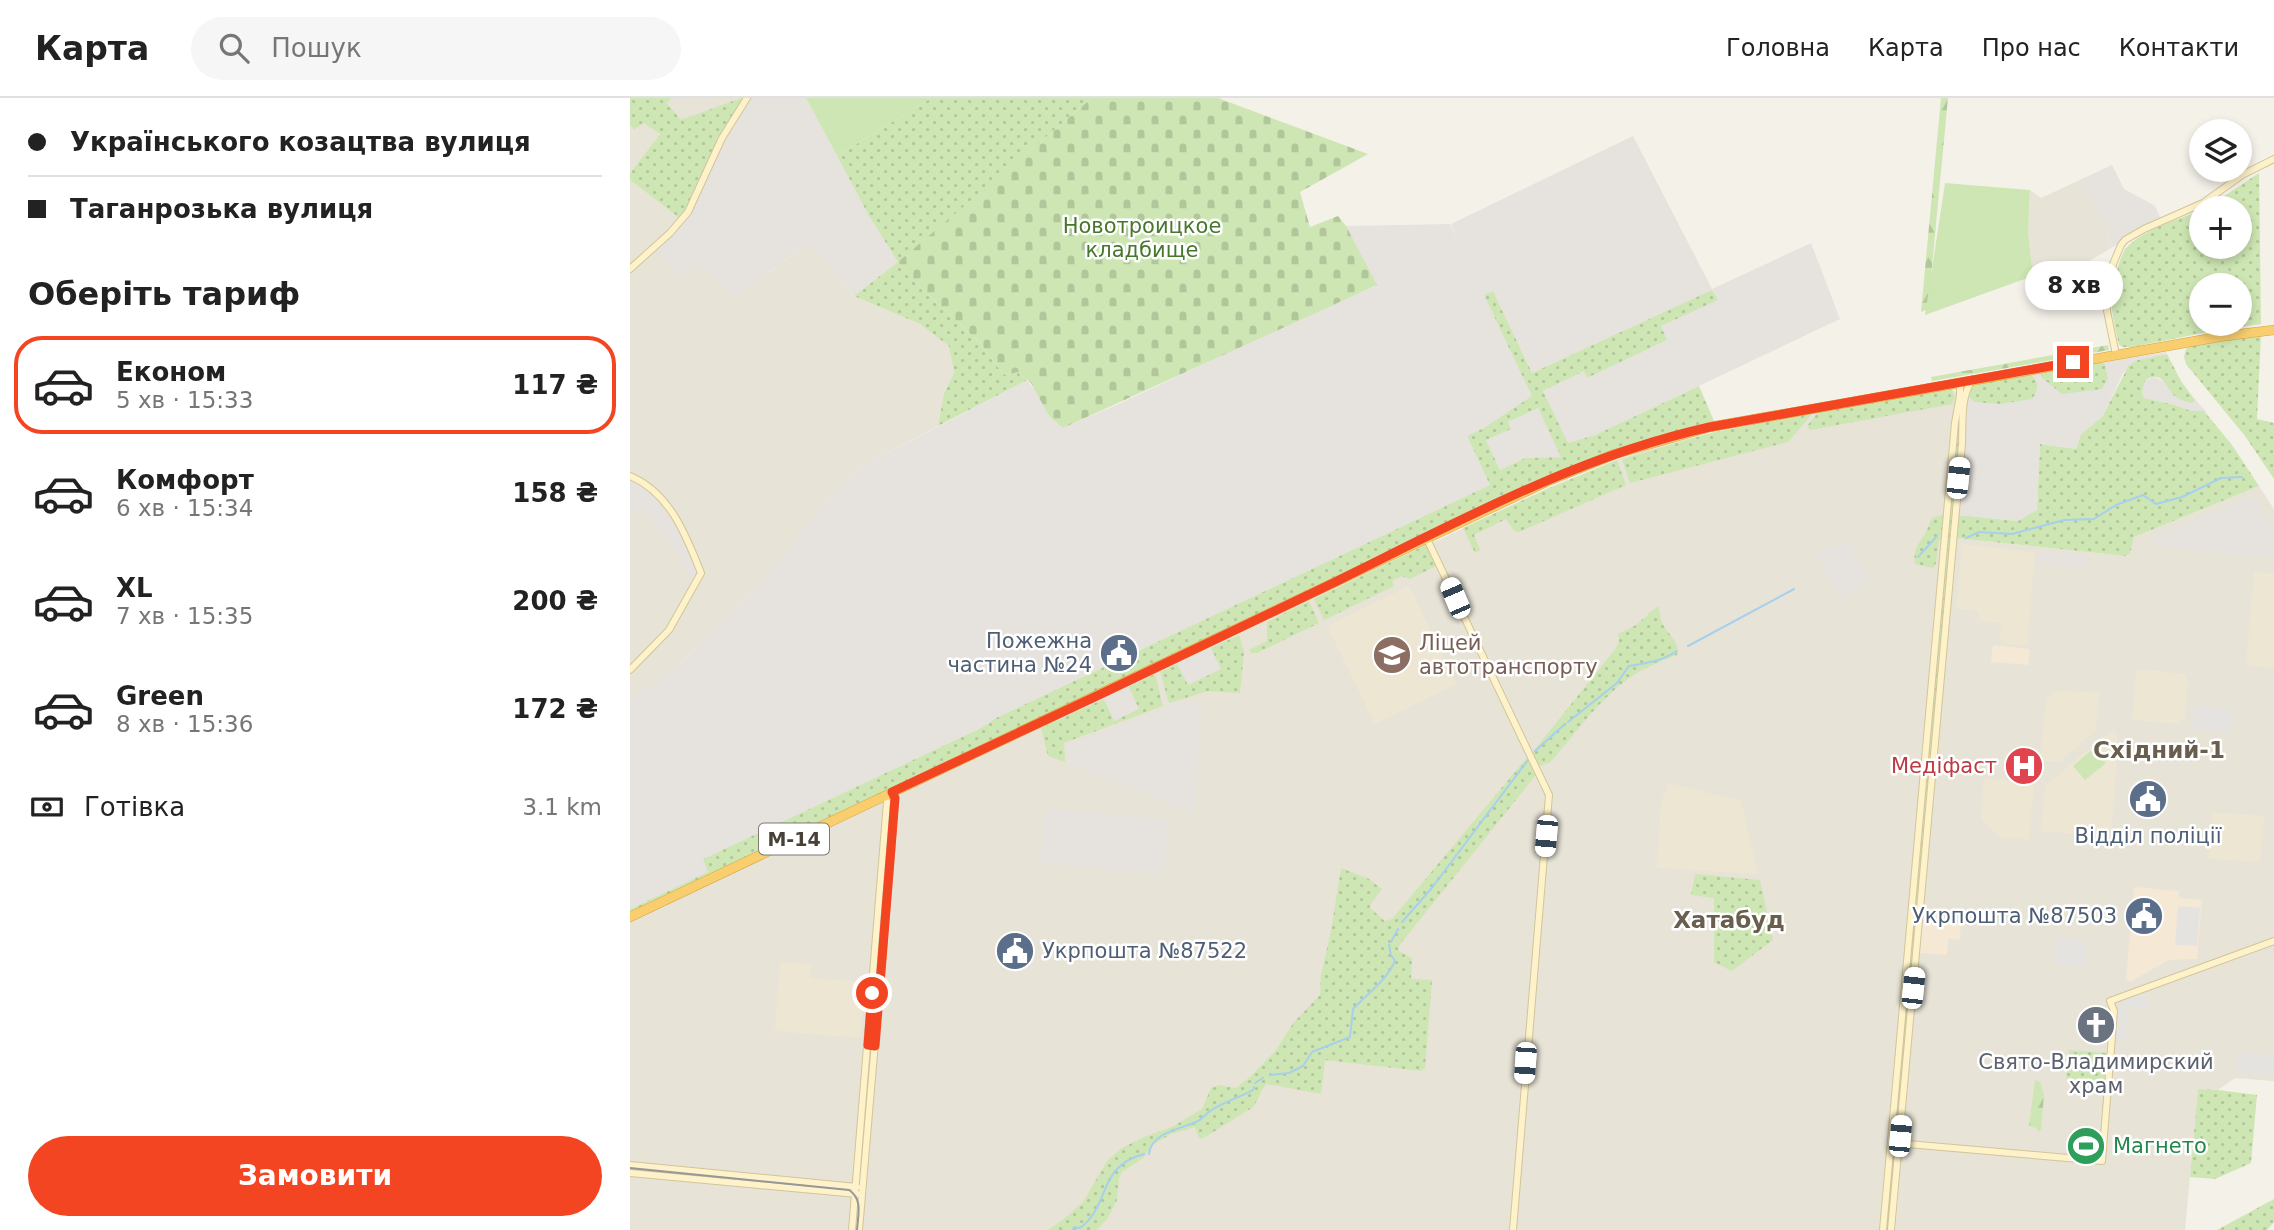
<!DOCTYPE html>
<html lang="uk">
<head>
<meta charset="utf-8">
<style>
	body { margin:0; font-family:"DejaVu Sans",sans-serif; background:#f6f6f6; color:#222; height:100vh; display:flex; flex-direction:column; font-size:26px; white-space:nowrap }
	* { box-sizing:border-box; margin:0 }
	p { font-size:23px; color:#767676 }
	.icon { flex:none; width:38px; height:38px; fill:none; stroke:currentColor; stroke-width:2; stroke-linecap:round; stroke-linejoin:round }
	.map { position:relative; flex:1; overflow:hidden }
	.details { display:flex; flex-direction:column; background:#fff; width:630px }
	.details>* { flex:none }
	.top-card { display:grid; align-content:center; height:154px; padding:0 28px; background:#fff }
	.buttons { position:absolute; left:1559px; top:21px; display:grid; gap:14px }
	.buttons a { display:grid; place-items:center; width:63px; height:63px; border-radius:50%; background:#fff; box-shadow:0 4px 10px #0003; font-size:35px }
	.end { position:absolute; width:32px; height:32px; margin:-16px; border:9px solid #f34521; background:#fff; box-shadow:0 0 0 4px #fff }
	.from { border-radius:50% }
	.bubble { position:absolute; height:49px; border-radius:24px; background:#fff; box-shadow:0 4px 10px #0003; font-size:23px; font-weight:700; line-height:49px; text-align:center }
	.car { position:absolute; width:21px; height:42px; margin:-21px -10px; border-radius:9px; box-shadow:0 0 5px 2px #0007; background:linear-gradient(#fff 24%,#345 0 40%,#fff 0 76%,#345 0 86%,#fff 0) }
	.top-card b { display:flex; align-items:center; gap:24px; height:66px; font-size:26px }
	.top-card b+b { border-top:2px solid #e0e0e0 }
	.top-card i { width:18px; height:18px; background:#222 }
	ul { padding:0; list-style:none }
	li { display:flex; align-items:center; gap:21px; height:98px; margin:0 14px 10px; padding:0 14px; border:4px solid transparent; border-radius:28px }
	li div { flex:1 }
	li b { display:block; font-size:26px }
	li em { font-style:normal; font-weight:700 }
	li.current { border-color:#f34521 }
	li>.icon { width:63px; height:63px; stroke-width:1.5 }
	h2 { padding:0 28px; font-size:32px; line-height:84px }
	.pay { display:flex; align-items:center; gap:18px; height:77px; padding:0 28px; font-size:26px }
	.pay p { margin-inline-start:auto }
	.action { display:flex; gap:14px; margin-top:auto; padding:14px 28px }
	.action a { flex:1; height:80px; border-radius:42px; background:#f34521; color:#fff; font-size:28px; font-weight:700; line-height:80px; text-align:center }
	header { display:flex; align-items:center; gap:42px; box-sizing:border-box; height:98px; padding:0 35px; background:#fff; border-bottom:2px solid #e0e0e0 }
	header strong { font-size:33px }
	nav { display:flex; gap:38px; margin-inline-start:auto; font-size:24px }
	.search { width:490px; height:63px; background:#f6f6f6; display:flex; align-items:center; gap:18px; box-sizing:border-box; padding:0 24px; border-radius:38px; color:#767676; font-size:26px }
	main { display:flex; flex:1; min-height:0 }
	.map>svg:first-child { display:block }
</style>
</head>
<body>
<header>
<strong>Карта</strong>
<div class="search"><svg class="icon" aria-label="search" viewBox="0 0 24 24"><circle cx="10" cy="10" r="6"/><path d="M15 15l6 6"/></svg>Пошук</div>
<nav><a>Головна</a><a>Карта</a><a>Про нас</a><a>Контакти</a></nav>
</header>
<main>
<section class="details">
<div class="top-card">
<b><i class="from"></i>Українського козацтва вулиця</b>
<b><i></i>Таганрозька вулиця</b>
</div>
<h2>Оберіть тариф</h2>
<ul>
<li class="current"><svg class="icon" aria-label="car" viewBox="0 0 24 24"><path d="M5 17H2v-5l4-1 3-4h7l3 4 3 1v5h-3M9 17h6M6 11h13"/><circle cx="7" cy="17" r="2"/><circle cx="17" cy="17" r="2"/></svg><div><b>Економ</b><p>5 хв · 15:33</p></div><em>117 ₴</em></li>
<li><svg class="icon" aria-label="car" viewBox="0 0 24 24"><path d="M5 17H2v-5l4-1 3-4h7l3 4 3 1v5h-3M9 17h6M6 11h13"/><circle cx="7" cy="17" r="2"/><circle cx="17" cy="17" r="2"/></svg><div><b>Комфорт</b><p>6 хв · 15:34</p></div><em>158 ₴</em></li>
<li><svg class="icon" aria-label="car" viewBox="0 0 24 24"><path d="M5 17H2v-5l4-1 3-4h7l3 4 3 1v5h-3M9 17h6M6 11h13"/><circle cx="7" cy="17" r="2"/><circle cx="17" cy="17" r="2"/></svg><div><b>XL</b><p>7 хв · 15:35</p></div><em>200 ₴</em></li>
<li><svg class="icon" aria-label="car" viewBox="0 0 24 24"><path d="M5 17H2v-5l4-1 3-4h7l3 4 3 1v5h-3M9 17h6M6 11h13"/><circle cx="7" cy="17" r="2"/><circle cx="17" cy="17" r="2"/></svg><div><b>Green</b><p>8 хв · 15:36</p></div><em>172 ₴</em></li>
</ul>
<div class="pay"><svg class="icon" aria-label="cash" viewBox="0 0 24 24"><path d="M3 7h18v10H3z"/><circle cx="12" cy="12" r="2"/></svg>Готівка<p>3.1 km</p></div>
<div class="action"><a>Замовити</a></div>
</section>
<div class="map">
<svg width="1644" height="1132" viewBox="0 0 1644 1132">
	<defs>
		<pattern id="grass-dots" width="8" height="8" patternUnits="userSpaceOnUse" patternTransform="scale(1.75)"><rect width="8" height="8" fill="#cee6b3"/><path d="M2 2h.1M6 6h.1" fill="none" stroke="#b2c69b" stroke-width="1.8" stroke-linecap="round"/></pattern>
		<pattern id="forest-firs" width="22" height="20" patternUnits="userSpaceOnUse" patternTransform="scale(1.75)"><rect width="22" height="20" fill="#cee6b3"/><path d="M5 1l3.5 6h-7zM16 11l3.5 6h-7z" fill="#b2c69b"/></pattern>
		<pattern id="cemetery-stones" width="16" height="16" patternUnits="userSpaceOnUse" patternTransform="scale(1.75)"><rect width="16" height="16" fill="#cee6b3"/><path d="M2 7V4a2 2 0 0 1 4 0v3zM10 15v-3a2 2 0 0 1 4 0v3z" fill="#b2c69b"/></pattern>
	</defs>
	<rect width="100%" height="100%" fill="#f4f1e9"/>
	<path fill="#e7e3d7" d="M42,0H111L51,23L37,5Z
		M14,24L30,36L0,75V28L5,31Z
		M1452,81L1478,136L1481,150L1454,166L1435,164L1403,178L1398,134L1400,92L1411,100Z
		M0,82L52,122L50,179L68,164L138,175L179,144L224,198L290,226L319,247L324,275L314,295L308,328L233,368L209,388L126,491L52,564L30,582L0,599V412L22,420L66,485L0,378Z
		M1322,289L1328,298L1252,1132H884L922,698L800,446L917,391L989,361L1033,347L1081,335Z
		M1629,388L1644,411V983L1605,980L1588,992L1568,991L1555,1132H1265L1326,440L1495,458L1500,456L1504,439Z
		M798,446L917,691L915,748L879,1132H230L268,697Z
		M258,702L225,1088L0,1066V823Z
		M0,1076L221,1096L224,1100L221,1132H0Z"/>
	<path fill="#f5e8d5" d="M1363,547L1400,551L1398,567L1361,564Z
		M1504,789L1549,793V800L1572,802L1567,861L1539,862L1500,884L1496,881Z
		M1292,821L1331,824L1330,842L1318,841L1317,857L1289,855Z"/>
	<path fill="#e6e2dd" d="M117,0H176L239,118L268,164L224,198L179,144L104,200L68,164L50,180L23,150L52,122L92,40Z
		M1003,38L1082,191L1181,145L1210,221L965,337L938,346L913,293L954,273L957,280L1037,242L1030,228L1087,202L1083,192L902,275L863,193L854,197L903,299L854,330L837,338L860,387L366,620L351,630L73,761L79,774L0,811V599L30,582L52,564L126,491L209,388L233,368L397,282L408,296L419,318L433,330L491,305L665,223L746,188L716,128L820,126L827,141L821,126Z
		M1482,67L1494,91L1525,108L1531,121L1481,150L1478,136L1452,81Z
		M1536,254L1537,256L1508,262L1493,275L1472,319L1451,336L1446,351L1410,346L1407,412L1388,423L1328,417L1337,314L1333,287Z
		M1524,279L1536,284L1544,297L1565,301L1578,316L1574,313H1561L1545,307L1514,300L1512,295L1515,282Z
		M908,310L932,359L895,360L870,372L856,342L880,331L878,324Z
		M0,378L36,405L71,475L66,486L22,420L0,412Z
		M1626,398L1644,433V460L1522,448L1523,435L1529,436Z
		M1219,443L1240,485L1209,501L1185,453Z
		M1409,453L1460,458L1459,461L1448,470L1407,465Z
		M581,550L591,571L557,587L547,566Z
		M499,589L509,611L484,623L474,601Z
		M572,603L565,712L561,714L438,666L437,647L546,606Z
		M416,711L539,721L534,777L410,765Z"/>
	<path fill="#ece6d3" d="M1332,446L1405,454L1397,548L1377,546L1370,541L1371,525L1349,523V513L1326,511Z
		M1624,474L1644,475V570L1616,568Z
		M779,488L827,586L745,626L697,528Z
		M1508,571L1555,576L1558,584L1555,619L1550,626L1504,622L1502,619L1506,573Z
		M1429,592L1469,595L1466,632L1430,664L1410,662L1416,600Z
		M1483,631L1486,634L1488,650L1481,739L1411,733L1415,688Z
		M1354,680L1404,685L1399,742L1367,739L1351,720Z
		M1039,685L1111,703L1128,776L1027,770L1031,704Z
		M1582,714L1634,718L1630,764L1578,761Z
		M150,864L181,866L180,880L235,884L230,940L145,933Z"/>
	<path fill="url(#grass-dots)" fill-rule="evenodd" d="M0,0H42L37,5L51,22L111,0H117L92,40L52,122L0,82V75L30,36L14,25L5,31L0,28Z
		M301,0H462L269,164L288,187L350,245L373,276L378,277L387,274L397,282L308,328L314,295L324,275L319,248L290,226L224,198L268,164L239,118L207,58Z
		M1629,75L1631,226L1593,231L1502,249H1493L1489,247C1486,235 1483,222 1482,210C1482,194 1487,159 1498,148C1517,130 1548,122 1571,112L1572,149H1610V110H1576ZM1572,187H1610V226H1572Z
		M1082,192L1088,202L1031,228L1037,242L957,280L954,273L913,293L938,345L965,337L1069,288L1085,325L986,352L0,815V811L78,774L73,761L351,630L366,620L860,387L837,338L854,330L902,298L854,197L863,193L902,275ZM908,310L931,359L895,360L870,372L856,342L881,331L878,324Z
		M1631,236L1627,321L1644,325V381L1615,338L1556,266L1554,259L1556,251L1565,246Z
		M1537,256L1551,283L1565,302L1562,305C1557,304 1550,302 1546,299C1535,290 1534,271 1515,282L1512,295L1514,300L1545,307L1561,313H1574L1602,347L1629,388L1504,439L1500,456L1495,458L1326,440L1328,417L1388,423L1407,412L1410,346L1446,351L1451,336L1472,319L1499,267L1508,262Z
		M1471,264L1475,267L1478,281L1472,291L1432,296L1411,279L1412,274Z
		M1398,276C1410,281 1409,292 1402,301L1370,306L1344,304L1339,298L1342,286Z
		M1320,289L1325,299L1322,306L1180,332L1177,328L1189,313Z
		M1184,314L1158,344L1000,385L992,361L1081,335Z
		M1327,314H1334L1261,1132H1252L1314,440L1309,442L1306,465L1303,470L1285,466C1283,449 1288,448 1296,434C1299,429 1299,424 1303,419L1316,417Z
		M987,362L996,387L889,434H885L876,421L844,437L850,452L845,455L833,430L917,391Z
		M796,447L806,468L780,481L772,478L762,483L764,488L694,522L684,501Z
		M679,503L689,525L627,555H621L619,552L637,543V524Z
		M1028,508C1030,514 1030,521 1033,526C1038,538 1050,542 1047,557C1030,564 1013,570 998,581C969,602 947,633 924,660L919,665L908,668L902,655L986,550L989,543L988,536L1006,527Z
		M609,537L614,554L610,595L578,593L539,605L530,574L547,566L558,587L591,571L581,550Z
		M525,576L533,608L434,645L435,664L418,658L411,630L474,601L484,623L509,611L499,589Z
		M900,656L909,673L768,849L769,853L782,860L781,881L802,882L795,970L791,973L695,962L691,996L637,986C630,991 629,1003 622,1010L572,1041L569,1040L565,1029L541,1036L524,1046L513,1060L492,1074L489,1080L487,1102L478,1120L467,1132H418L435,1120L453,1104L477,1063L492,1050L514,1039L542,1029L572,1011L581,990L589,987L606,990L620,979L646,952L664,924L690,897L691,877L701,833L711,770L739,781L752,791L740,807V810L755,823L762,821Z
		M1065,776L1130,782L1143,842L1102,873L1084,864V800L1061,797Z
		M1439,952L1477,955L1474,984L1436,980Z
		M1568,991L1588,992L1627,997L1621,1065L1585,1081L1560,1079Z
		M1644,1101V1124L1637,1132H1587Z"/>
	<path fill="url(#forest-firs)" d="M1311,0H1318L1298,211L1291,214Z
		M1478,247L1479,252L1302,283L1301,279Z
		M1405,982L1410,984L1414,997L1411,1031L1409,1034L1406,1030L1399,1028Z"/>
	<path fill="url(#cemetery-stones)" d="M462,0H588L738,56L670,94L680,129L708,118L716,128L747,187L433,330L419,318L401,285L387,274L378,277L373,276L350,245L288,187L268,164Z"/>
	<path fill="#cee6b3" d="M176,0H301L207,58Z
		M1315,85L1400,92L1398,134L1403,178L1295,217Z
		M1464,650L1476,665L1455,682L1443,668Z"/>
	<path fill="#e5e3e0" d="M1564,608L1603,612L1601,635L1562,631Z
		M1548,808L1570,810L1567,848L1545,847Z
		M1426,840L1457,843L1454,868L1424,865Z
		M1516,894L1518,910L1500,909L1498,910L1495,942L1486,941L1489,904Z
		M1609,955L1643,957L1644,977L1607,974Z"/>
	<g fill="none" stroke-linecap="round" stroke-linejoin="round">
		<path stroke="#a7cfee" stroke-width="2" d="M1336,440L1349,434L1382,436L1434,422L1464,421L1486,407L1513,397L1526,406L1552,399L1591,380L1612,379
			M1288,459L1307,438
			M1058,548L1164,491
			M938,624L987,585L999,568C1017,565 1032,563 1047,553
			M905,653L935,626
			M772,824L801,791L898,662
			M761,844L768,831
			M640,977L659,975L673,968L682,954L720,939L723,911C738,895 756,883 765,863L761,857L759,847
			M625,985L633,980
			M519,1056C521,1035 550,1031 566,1024C572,1022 574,1017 579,1014C592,1004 609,1000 623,992L624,989
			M443,1132L444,1129L450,1130C482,1106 466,1069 514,1056"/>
		<g stroke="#d2c599" stroke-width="8">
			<path id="secondary" d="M0,171L40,135L58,114L92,40L117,0
				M1486,257L1477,213V201L1483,166L1491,147L1495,142L1514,131L1573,105L1612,77L1644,61
				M0,378C40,395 56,437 71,475L39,532L0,572
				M796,439L919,697L883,1132
				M1266,1045L1472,1063L1484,913L1480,903L1644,843
				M0,1067L227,1089
				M0,1075L227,1096
				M222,1132L257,704L255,698
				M229,1132L261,757L265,700L262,694
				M1253,1132L1325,325L1330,297V284
				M1261,1132L1332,346C1333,325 1330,300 1342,282"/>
		</g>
		<g stroke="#d8a33e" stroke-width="10">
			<path id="highway" d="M0,819L920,382L985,356L1080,329L1594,238L1644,232"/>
		</g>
		<use href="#secondary" stroke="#fdf2ca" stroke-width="6"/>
		<use href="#highway" stroke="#f9ce6f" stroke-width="9"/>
		<path stroke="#979797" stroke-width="2" d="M0,1070L219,1092C233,1101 228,1117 227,1132"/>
	</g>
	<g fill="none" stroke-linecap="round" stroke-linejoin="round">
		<path stroke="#f34521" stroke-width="9" d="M242,895L238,947L245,948L265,700L262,694C408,626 554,557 699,487C821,427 947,358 1080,329L1443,264"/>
	</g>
	<defs>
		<g id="civic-disc" transform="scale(2.0125)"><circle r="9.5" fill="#5c6f8a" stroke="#fff"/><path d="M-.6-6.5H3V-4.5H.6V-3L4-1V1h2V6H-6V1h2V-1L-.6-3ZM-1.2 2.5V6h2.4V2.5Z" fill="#fff"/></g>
		<g id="university-disc" transform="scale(2.0125)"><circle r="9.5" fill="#8d6e63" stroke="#fff"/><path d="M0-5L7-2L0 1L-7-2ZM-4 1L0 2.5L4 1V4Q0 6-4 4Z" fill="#fff"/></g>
		<g id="hospital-disc" transform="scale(2.0125)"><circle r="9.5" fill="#e0444e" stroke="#fff"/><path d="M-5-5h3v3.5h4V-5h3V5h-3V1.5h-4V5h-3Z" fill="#fff"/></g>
		<g id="church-disc" transform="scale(2.0125)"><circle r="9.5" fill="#6b7280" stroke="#fff"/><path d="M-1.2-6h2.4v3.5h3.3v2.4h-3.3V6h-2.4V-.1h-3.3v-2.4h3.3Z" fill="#fff"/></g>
		<g id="stadium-disc" transform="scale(2.0125)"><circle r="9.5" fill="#2e9e5b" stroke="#fff"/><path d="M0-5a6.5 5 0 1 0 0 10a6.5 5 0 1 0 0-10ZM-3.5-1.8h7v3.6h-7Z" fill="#fff"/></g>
	</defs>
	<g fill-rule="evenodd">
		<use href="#civic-disc" x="489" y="555"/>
		<use href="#university-disc" x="762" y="557"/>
		<use href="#hospital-disc" x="1394" y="668"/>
		<use href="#civic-disc" x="1518" y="701"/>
		<use href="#civic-disc" x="1514" y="818"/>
		<use href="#civic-disc" x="385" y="853"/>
		<use href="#church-disc" x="1466" y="927"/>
		<use href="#stadium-disc" x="1456" y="1048"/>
	</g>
	<g text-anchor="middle" stroke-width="5" stroke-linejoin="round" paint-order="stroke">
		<rect fill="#fff" stroke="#7e7a73" stroke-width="2" x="129" y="725.5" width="70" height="31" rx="5"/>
		<g font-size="19" font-weight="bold" fill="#474137">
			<text x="164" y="748">М-14</text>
		</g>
		<g font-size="21" fill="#47772c" stroke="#fff">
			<text x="512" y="135">Новотроицкое<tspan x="512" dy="24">кладбище</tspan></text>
		</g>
		<g font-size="21" fill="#4e5e75" stroke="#fff" text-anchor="end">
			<text x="462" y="550">Пожежна<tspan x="462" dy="24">частина №24</tspan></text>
			<text x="1518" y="745" text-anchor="middle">Відділ поліції</text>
			<text x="1487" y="825">Укрпошта №87503</text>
			<text x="412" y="860" text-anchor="start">Укрпошта №87522</text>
		</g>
		<g font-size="21" fill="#785e54" stroke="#fff" text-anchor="start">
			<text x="789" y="552">Ліцей<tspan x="789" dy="24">автотранспорту</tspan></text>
		</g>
		<g font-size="21" fill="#be3a42" stroke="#fff" text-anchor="end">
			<text x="1367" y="675">Медіфаст</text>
		</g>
		<g font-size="21" fill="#5b616d" stroke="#fff">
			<text x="1466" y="971">Свято-Владимирский<tspan x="1466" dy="24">храм</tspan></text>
		</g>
		<g font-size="21" fill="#27864d" stroke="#fff" text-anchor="start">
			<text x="1483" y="1055">Магнето</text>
		</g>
		<g font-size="23" font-weight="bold" fill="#6a5f4f" stroke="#fff">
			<text x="1529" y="660">Східний-1</text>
			<text x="1099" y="830">Хатабуд</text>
		</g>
	</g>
</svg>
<div class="buttons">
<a><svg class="icon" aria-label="layers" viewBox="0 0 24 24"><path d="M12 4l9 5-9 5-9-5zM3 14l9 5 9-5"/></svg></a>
<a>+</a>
<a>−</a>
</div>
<i class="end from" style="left:242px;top:895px"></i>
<i class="end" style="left:1443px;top:264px"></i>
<div class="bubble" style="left:1395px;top:163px;width:98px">8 хв</div>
<i class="car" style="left:1328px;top:380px;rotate:6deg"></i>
<i class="car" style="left:825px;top:500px;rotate:337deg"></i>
<i class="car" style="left:916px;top:738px;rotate:185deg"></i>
<i class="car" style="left:1283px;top:890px;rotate:6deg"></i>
<i class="car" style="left:895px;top:965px;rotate:184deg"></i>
<i class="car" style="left:1270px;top:1038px;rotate:5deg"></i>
</div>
</main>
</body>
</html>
